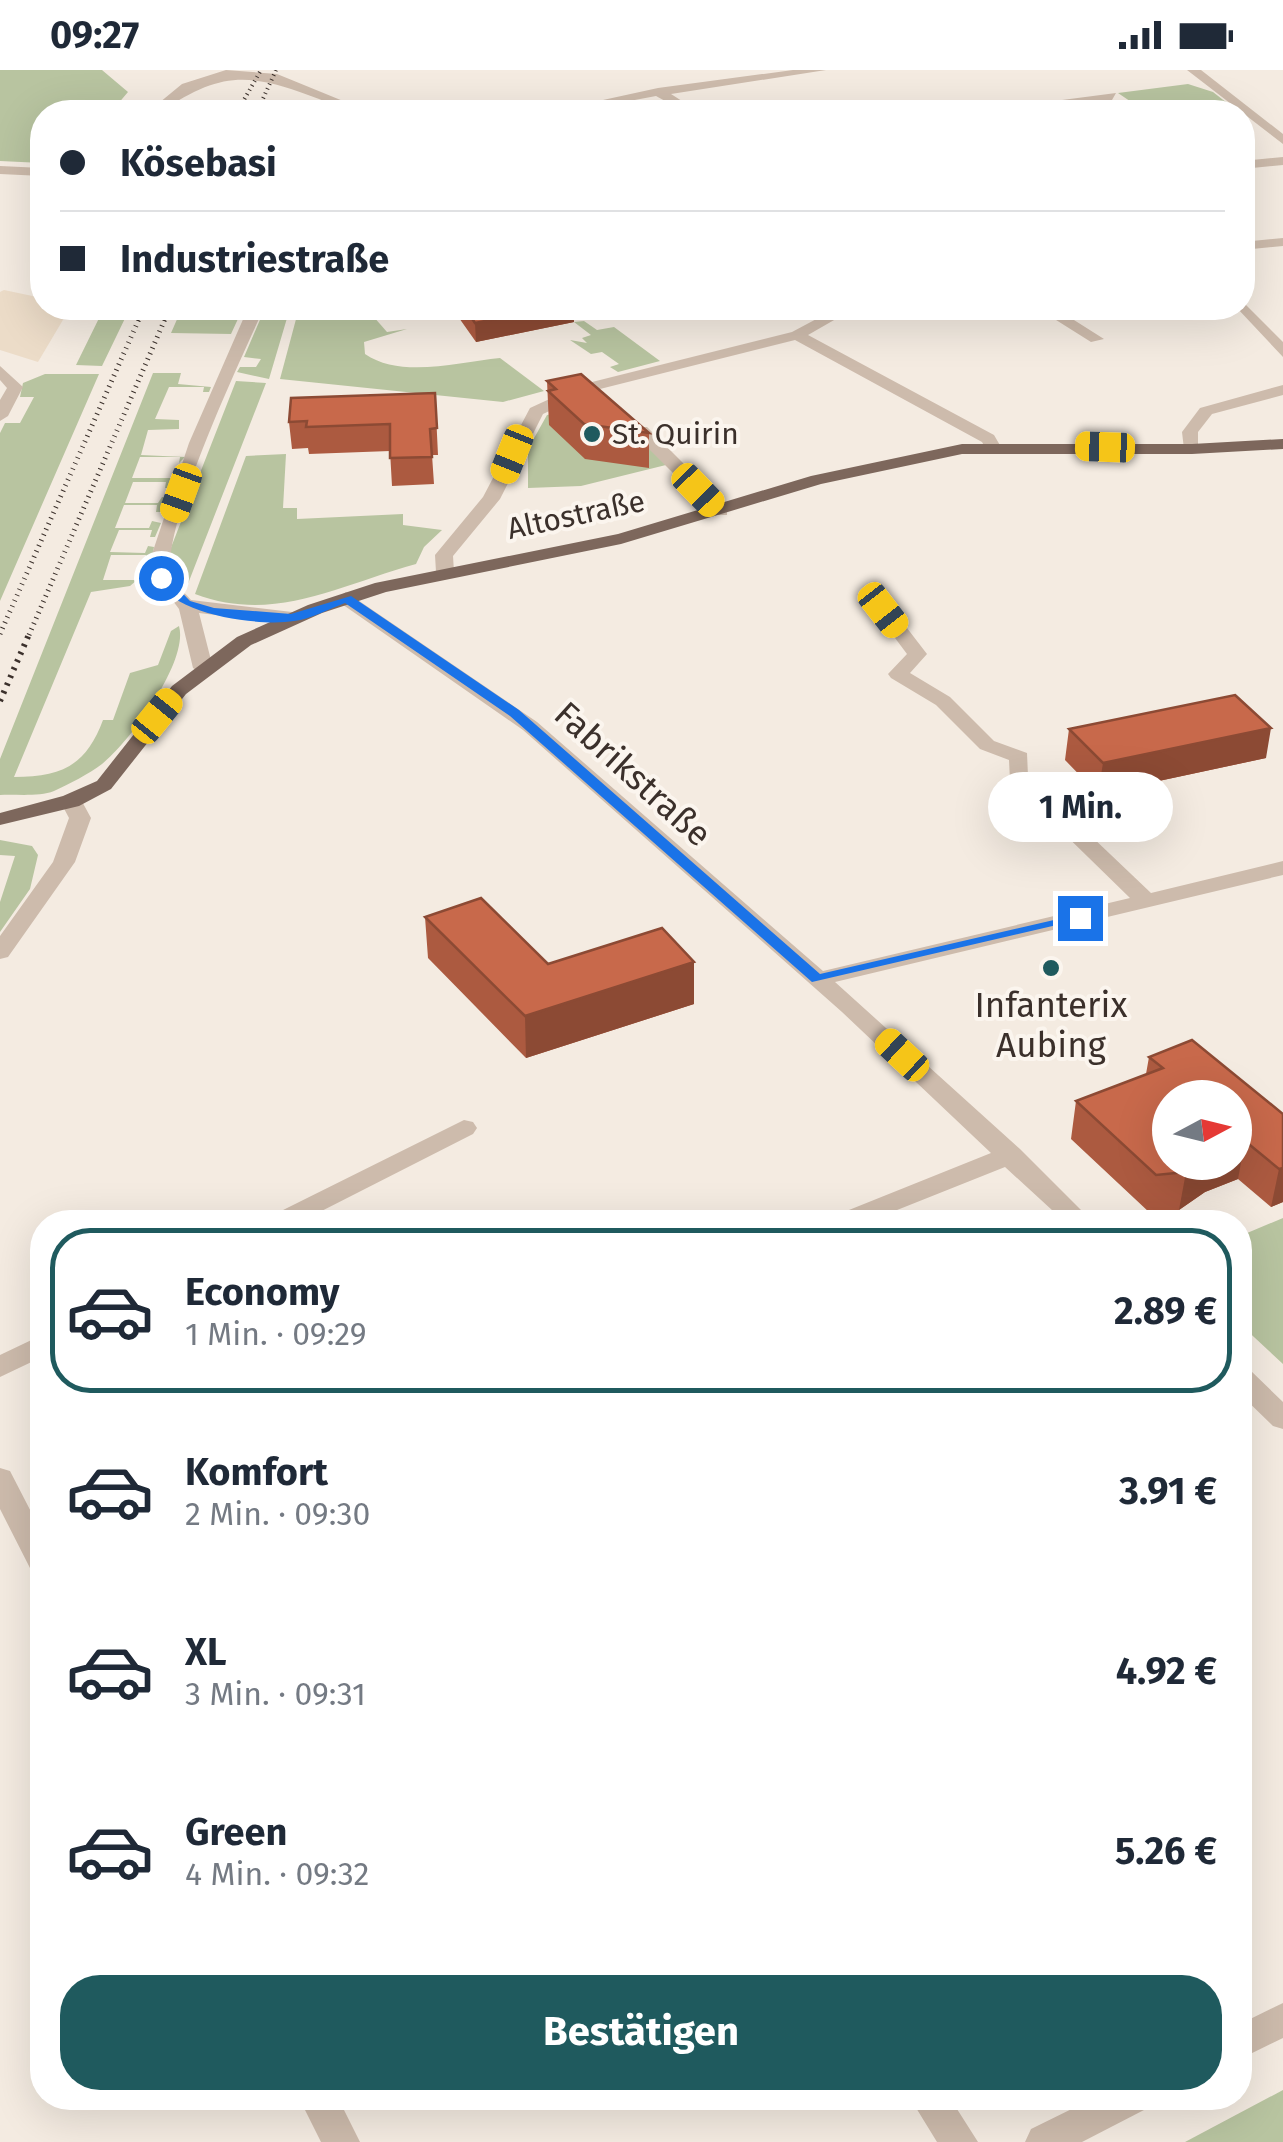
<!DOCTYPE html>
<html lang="de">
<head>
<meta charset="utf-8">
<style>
	body { margin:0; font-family:"Fira Sans",sans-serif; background:#f2f2f3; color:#1f2937; height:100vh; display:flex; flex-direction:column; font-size:38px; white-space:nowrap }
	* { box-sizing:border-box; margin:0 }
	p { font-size:32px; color:#747a83 }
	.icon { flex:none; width:55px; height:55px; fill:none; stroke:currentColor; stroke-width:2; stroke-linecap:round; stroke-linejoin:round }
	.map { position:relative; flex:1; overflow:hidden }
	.details { position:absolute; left:30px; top:1140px; width:1222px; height:900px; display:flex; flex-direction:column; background:#fff; border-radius:40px; box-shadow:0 10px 40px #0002 }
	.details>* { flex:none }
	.top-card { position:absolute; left:30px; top:30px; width:1225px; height:220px; border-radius:40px; box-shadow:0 10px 40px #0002; display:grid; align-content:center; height:220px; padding:0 30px; background:#fff }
	.needle { width:65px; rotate:83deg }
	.controls { position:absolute; left:1152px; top:1010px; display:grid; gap:20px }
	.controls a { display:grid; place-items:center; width:100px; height:100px; border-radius:50%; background:#fff; box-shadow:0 10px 40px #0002; font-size:50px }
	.end { position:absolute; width:45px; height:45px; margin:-22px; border:12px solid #1a73e8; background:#fff; box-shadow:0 0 0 5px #fff }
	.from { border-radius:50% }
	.bubble { position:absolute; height:70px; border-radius:35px; background:#fff; box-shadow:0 10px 40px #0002; font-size:32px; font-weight:700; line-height:70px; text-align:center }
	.car { position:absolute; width:30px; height:60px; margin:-30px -15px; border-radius:12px; box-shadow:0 0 8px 2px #0007; background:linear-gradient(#f5c518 24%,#345 0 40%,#f5c518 0 76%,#345 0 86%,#f5c518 0) }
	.top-card b { display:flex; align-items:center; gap:35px; height:95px; font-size:38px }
	.top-card b+b { border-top:2px solid #e0e1e3 }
	.top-card i { width:25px; height:25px; background:#1f2937 }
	ul { padding:18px 0 0; list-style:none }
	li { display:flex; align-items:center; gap:30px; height:165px; margin:0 20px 15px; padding:0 10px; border:5px solid transparent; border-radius:40px }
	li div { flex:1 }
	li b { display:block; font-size:38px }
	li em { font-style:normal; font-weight:700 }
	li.selected { border-color:#1f5a5e }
	li>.icon { width:90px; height:90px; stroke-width:1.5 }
	.action { display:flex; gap:20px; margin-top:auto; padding:20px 30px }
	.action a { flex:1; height:115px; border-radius:40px; background:#1f5a5e; color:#fff; font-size:40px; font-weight:700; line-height:115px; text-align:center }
	.status { display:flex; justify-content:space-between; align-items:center; height:70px; padding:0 50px; background:#fff; direction:ltr }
	.status svg { height:28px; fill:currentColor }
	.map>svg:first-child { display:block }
</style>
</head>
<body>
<div class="status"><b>09:27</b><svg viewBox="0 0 49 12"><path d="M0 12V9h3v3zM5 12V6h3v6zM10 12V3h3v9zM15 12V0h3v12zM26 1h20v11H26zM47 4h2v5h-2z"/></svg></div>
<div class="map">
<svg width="1283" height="2072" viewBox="0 0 1283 2072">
	<rect width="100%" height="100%" fill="#f4ebe1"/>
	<path fill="#b8c4a0" d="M0,0H102L128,22L111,42H42V93L0,91Z
		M1188,14L1213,22L1236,40L1146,42L1118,23Z
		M104,238H130L102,296L76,295Z
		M182,238H243L231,264L171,263Z
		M265,238H290L269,309L237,302L240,297H256L261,289L244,287Z
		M299,238H366L387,262L407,259L364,272L365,284C401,309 459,292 500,288L544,321L503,332L280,309Z
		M584,251L597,260L614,257L660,291L618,302L610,297L619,294L602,282L591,284L570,270L587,273L582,268L591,265L574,252Z
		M153,303H181L178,314L211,317L209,322H203L204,317H169L155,349L179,350V359L148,360L141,385L185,387L179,393L180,387H140L132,408H172L179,402L172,418H165L166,412H133L125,433H158L162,427H169L164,442H156L157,435H124L115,458H149L152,451L161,453L155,467H150L152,460H119L110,482L145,483L148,476L154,477L152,488L145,492L146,485H111L103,510H137L130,516L91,522L14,707C61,707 86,696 103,650H113L130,603L158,595L171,561L179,556C189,591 130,672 102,694C89,704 69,714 54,721C39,727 16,724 0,725V689Z
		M45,304H99L0,531V363L5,353H20L34,327H20L23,313Z
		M236,311L266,313L184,524L171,510L170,480Z
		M606,333L670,394L581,416L528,418V379L547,345Z
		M286,384L283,438H297V449L403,444V455L442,460L424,477L416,494C339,515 275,554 195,524L246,386Z
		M0,770L32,776L38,785L30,819L0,862V832L15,786L0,785Z
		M1283,1148V1294L1240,1254V1166Z
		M1283,2020V2072H1185Z"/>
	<path fill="#ecdcc8" d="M4,220L42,228V238H70L38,292L0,280V222Z"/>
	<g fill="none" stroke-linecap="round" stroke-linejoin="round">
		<path fill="#cdbbac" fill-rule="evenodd" d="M226,0L277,4L370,42C352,43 336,36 319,29C251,3 222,0 161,42H148L182,14Z
			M793,0H826L671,24L699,42H685L656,26L571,42H548L658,18Z
			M1187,0H1201L1283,64V74Z
			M1116,23L1112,30L1004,42H970Z
			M1283,87V95L1242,99V91Z
			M0,96L42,98V106L0,104Z
			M1283,168V176L1242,180V172Z
			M1242,231L1283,272V287L1237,238H1242Z
			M248,238H264C244,282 156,468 172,506C175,515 185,523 191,530L292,542L301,548L292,554L199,543L213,598L203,604L193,598L179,539L152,503V484L189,373Z
			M837,238H855L808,265L994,365L1001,377L999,381H987L982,372L795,270L592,321L543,344L500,429L453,486L454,502L445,508L436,502L435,485L483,427L530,338L580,315L792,262Z
			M1037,238H1055L1104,269L1091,272Z
			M0,296L23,317L8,346L0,351V330L7,318L0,310Z
			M1283,315V325L1212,344L1198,362V383L1184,379L1182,362L1200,338Z
			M635,357H647L727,437V445H715L635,365Z
			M346,522L537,652L823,901L1130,828L1010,711L1009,690L980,679L936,635L891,608L888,604L907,584L874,540L883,534L890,536L927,584L910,603L950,627L994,671L1027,683L1028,706L1151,823L1283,791V805L835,912L1020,1079L1093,1152H1065L1005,1097L867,1152H830L834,1146L991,1083L842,942L523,660L339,532L337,528Z
			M71,725L79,726L91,748L75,792L8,887L0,889V866L53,792L69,748L60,731Z
			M464,1050L473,1052L477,1058L473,1064L300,1152H267L271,1146Z
			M42,1265V1287L0,1307V1285Z
			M1240,1297L1250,1300L1283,1332V1359L1273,1356L1240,1324Z
			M0,1398L10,1401L42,1463V1504L31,1500L0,1439Z
			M1283,1933V1968L1240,1989V1954Z
			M299,2028H338L360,2072H321Z
			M910,2028H950L978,2072H937Z
			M1094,2028H1150L1144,2040L1082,2072H1025L1031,2059Z"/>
		<path fill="#7d675c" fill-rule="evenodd" d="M1283,369V379L1192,384H962L821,414L621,474L386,522L322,543L251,575L186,624L111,719L79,736L0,755V743L63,726L97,711L172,616L237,567L308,535L375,513L618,464L811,406L962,374H1192Z"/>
		<path stroke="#3b302b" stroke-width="4" stroke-dasharray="1 4" stroke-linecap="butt" d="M237,42L261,0
			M257,42L276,0
			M138,251L144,238
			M164,251L170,238"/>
		<path stroke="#3b302b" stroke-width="5" stroke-dasharray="1 5" stroke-linecap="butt" d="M0,564L139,249
			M29,565L165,249"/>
		<path stroke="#3b302b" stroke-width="6" stroke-dasharray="2.5 6" stroke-linecap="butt" d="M0,631L30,562"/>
	</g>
	<path fill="#ac5a40" d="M452,238H573L574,252L476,272Z
		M547,311L649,363V398L585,389L549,355Z
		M435,323L438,385H432L434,414L392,416L390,381L309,384L308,378L292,379L289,352Z
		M1069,659L1266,688L1098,724L1065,690Z
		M425,847L548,894L694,892V934L526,988L428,888Z
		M1149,987L1283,1044V1132L1271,1137L1238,1109L1205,1122L1179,1140L1150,1143L1071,1069L1076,1031L1146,1004Z"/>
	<path fill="#8c4a34" d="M551,238H573L574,252L476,272L475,253Z
		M1271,658L1266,688L1098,724L1103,693Z
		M694,892V934L526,988L525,946Z
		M1245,1071L1238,1109L1205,1122L1179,1140L1186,1102L1200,1092H1235V1075Z
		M1283,1098V1132L1271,1137L1279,1099Z"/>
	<path fill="#c8694b" stroke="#8c4a34" stroke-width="2.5" d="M465,238H551L475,253Z
		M581,304L649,363L584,354L548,321L556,319L547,311Z
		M435,323L437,358L430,359L432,387L390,388V354L306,357L307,351L289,352L291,328Z
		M1235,625L1271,658L1103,693L1069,659Z
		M481,828L548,894L662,858L694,892L525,946L425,847Z
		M1192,970L1283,1044V1098L1279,1099L1245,1071L1235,1075V1028H1170V1092H1200L1186,1102L1156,1105L1076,1031L1163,998L1149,987Z"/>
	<path fill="#1a73e8" d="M157,505H165L190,531L214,538L291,544L351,526L519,640L820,904L1080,844L1087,848L812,912L510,646L345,533C329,539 311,549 294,551C259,557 164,544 157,505Z"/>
	<g fill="#1f5a5e" stroke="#fbf5ee" stroke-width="4">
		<circle cx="592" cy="364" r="10"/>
		<circle cx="1051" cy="898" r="10"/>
	</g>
	<g text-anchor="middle" stroke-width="8" stroke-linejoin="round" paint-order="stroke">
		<g font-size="30" fill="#3b302b" stroke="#fbf5ee" text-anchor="start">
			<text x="612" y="374">St. Quirin</text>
		</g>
		<g font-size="30" fill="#3b302b" stroke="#fbf5ee">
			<text transform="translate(576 445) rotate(-12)" y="10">Altostraße</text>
		</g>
		<g font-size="35" fill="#3b302b" stroke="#fbf5ee">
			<text transform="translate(633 704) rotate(42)" y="12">Fabrikstraße</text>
		</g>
		<g font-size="35" fill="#3b302b" stroke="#fbf5ee">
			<text x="1051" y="947">Infanterix<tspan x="1051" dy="40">Aubing</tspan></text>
		</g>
	</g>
</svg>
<div class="controls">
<a><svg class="needle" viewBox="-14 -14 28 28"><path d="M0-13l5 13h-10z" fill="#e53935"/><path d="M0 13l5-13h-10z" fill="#747a83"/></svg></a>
</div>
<i class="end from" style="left:161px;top:508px"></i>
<i class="end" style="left:1080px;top:848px"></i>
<div class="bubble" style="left:988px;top:702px;width:185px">1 Min.</div>
<i class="car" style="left:1105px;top:377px;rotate:272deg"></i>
<i class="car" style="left:512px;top:384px;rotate:202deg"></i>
<i class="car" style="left:698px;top:420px;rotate:136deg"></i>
<i class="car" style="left:181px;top:423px;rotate:200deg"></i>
<i class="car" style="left:883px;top:540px;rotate:142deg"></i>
<i class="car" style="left:157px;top:646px;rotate:39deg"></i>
<i class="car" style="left:902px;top:985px;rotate:313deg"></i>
<div class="top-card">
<b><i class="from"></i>Kösebasi</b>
<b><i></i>Industriestraße</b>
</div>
<section class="details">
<ul>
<li class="selected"><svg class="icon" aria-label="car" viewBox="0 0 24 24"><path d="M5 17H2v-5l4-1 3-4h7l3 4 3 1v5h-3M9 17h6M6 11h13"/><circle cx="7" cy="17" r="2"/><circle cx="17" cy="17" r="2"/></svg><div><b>Economy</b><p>1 Min. · 09:29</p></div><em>2.89 €</em></li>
<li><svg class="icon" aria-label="car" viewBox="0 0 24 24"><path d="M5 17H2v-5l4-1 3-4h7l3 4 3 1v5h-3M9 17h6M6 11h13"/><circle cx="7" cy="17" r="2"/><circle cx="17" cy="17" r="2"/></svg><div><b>Komfort</b><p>2 Min. · 09:30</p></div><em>3.91 €</em></li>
<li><svg class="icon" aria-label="car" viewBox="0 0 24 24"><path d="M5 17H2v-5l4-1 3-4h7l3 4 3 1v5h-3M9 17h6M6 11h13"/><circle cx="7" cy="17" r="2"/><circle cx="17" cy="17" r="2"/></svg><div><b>XL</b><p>3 Min. · 09:31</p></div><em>4.92 €</em></li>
<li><svg class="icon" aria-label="car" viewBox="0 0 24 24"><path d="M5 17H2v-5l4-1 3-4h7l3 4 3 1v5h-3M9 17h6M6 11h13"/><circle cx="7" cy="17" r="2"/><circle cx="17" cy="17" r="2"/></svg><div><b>Green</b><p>4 Min. · 09:32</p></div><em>5.26 €</em></li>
</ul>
<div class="action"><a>Bestätigen</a></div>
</section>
</div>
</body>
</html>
